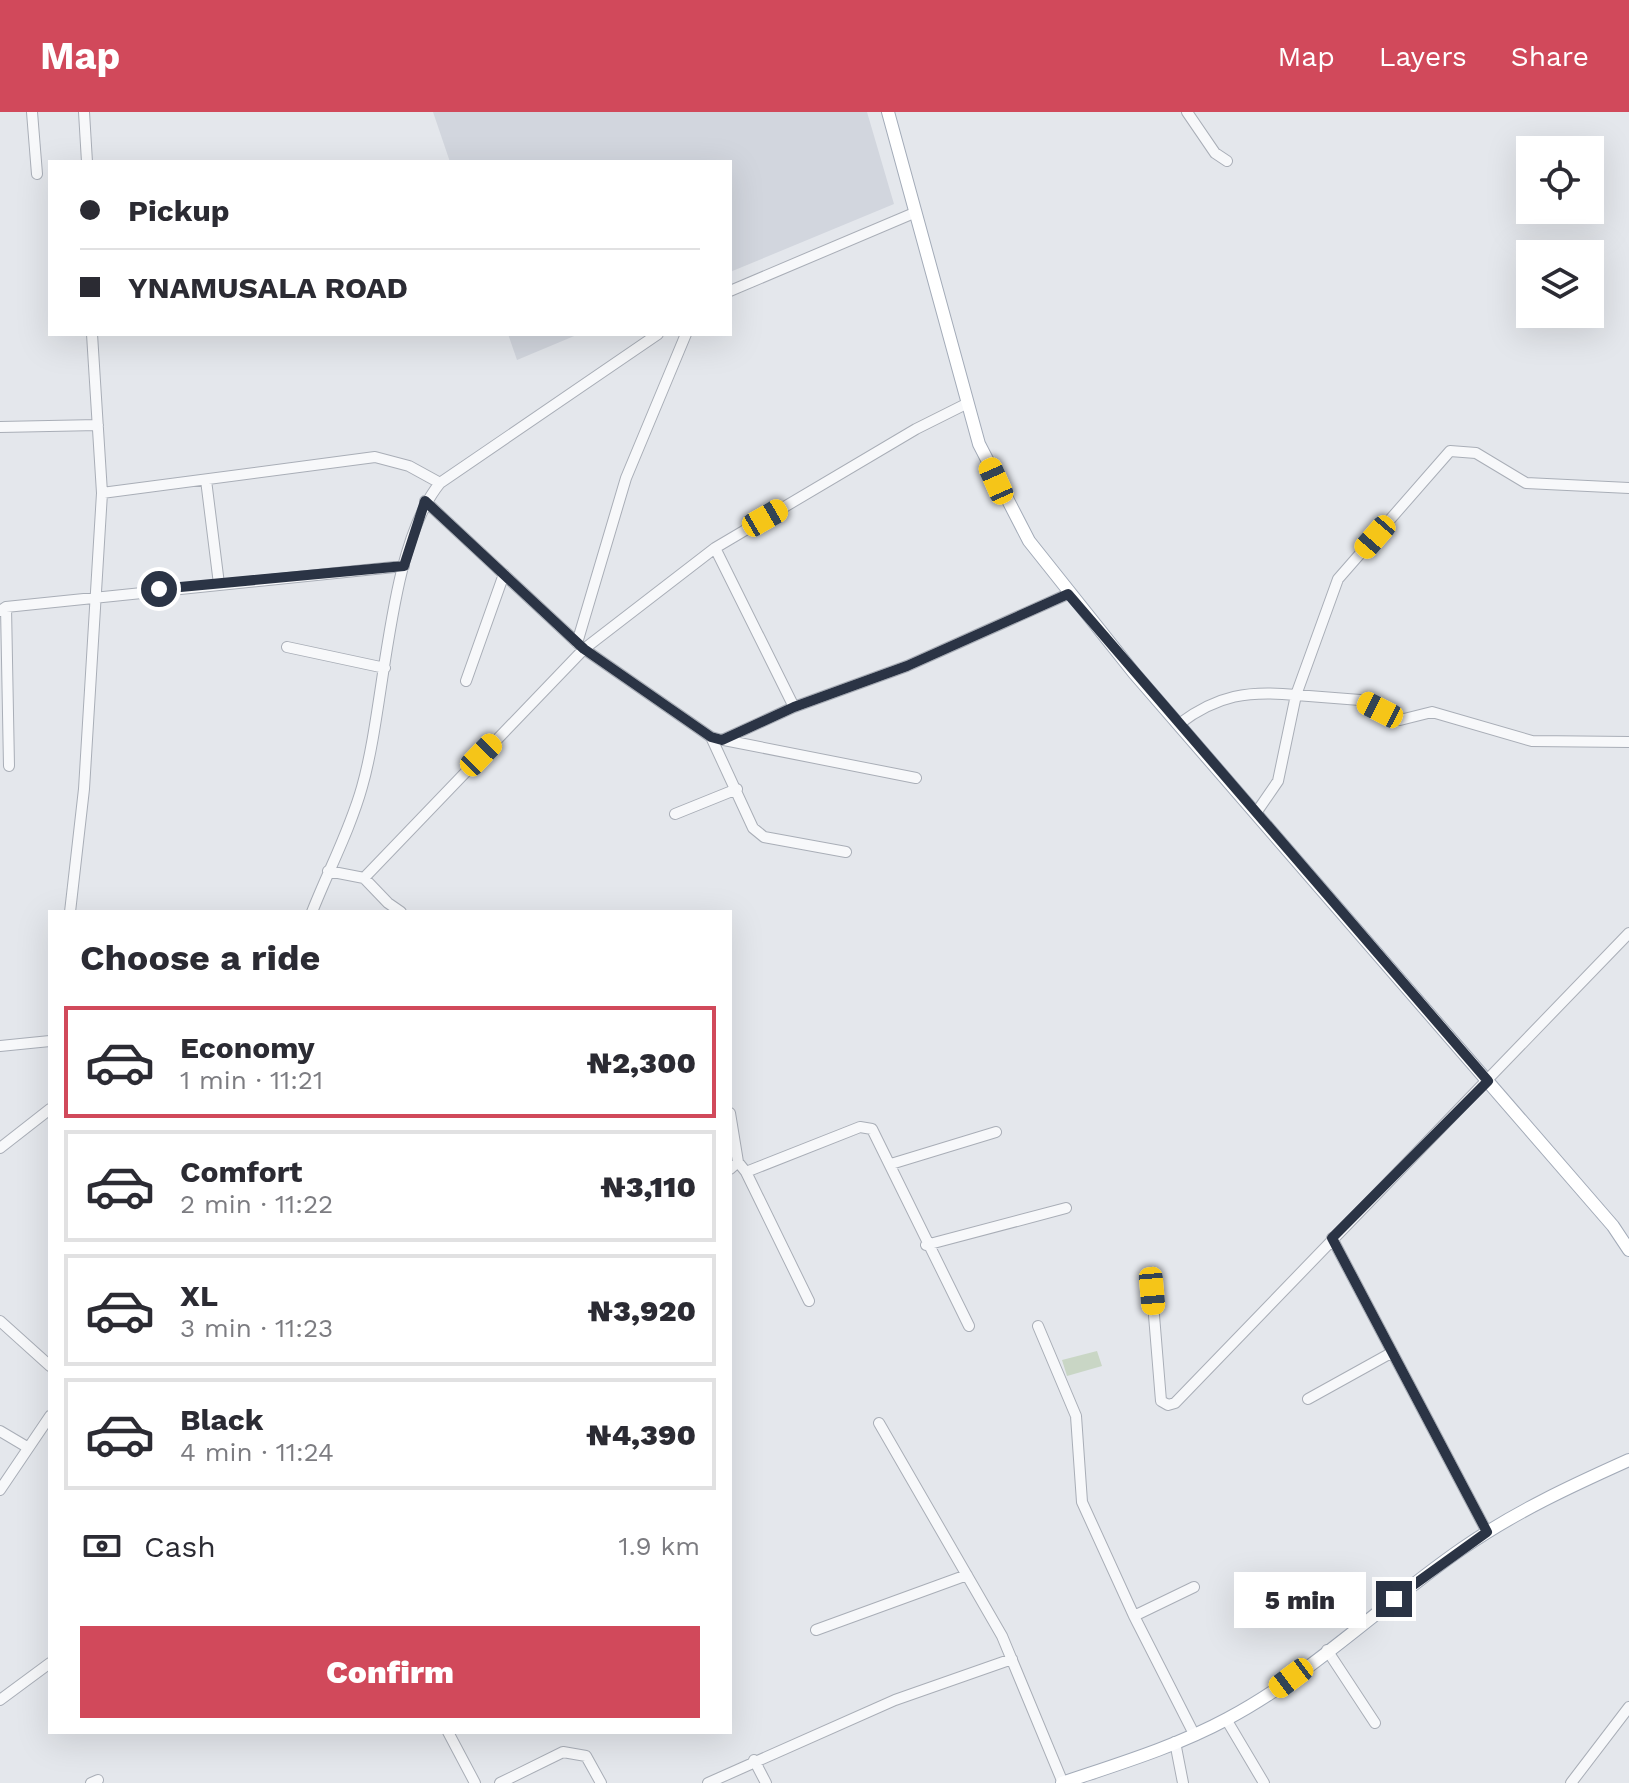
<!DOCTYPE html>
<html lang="en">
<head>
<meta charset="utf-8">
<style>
	body { margin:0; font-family:"Work Sans",sans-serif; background:#f2f2f3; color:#2b2b33; height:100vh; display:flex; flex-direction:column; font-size:30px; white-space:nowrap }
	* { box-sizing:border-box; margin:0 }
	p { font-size:26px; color:#7c7c81 }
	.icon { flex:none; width:44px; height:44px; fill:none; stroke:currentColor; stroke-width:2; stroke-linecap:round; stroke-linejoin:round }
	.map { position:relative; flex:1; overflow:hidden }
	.drawer { position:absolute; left:48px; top:798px; width:684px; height:824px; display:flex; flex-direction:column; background:#fff; border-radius:0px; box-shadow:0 8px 32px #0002 }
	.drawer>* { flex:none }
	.guide { position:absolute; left:48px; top:48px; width:684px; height:176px; border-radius:0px; box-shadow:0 8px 32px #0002; display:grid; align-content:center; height:176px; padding:0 32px; background:#fff }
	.buttons { position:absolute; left:1516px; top:24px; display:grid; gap:16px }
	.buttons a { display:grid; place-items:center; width:88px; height:88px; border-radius:0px; background:#fff; box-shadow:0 8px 32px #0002; font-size:40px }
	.end { position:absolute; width:36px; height:36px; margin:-18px; border:10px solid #2b3445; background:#fff; box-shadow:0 0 0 4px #fff }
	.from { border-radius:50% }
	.bubble { position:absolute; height:56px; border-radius:0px; background:#fff; box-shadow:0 8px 32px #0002; font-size:26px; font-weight:800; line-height:56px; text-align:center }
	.car { position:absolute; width:24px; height:48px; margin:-24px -12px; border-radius:10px; box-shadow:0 0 6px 2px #0007; background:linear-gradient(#f5c518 24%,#345 0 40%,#f5c518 0 76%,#345 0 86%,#f5c518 0) }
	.guide b { display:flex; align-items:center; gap:28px; height:76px; font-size:30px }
	.guide b+b { border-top:2px solid #e1e1e2 }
	.guide i { width:20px; height:20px; background:#2b2b33 }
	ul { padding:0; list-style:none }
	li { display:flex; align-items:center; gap:24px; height:112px; margin:0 16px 12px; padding:0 16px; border:4px solid #e1e1e2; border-radius:0px }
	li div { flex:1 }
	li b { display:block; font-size:30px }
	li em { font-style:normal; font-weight:800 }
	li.active { border-color:#d1495b }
	li>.icon { width:72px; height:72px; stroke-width:1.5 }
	h2 { padding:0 32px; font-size:36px; line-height:96px }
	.pay { display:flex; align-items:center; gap:20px; height:88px; padding:0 32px; font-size:30px }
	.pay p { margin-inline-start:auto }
	.action { display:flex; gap:16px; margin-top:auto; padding:16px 32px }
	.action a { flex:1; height:92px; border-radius:0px; background:#d1495b; color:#fff; font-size:32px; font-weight:800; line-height:92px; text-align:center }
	header { display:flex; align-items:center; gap:48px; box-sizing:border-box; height:112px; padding:0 40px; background:#d1495b; color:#fff }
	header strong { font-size:38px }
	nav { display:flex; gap:44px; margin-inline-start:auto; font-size:28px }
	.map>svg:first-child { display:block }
</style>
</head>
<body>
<header>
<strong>Map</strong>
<nav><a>Map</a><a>Layers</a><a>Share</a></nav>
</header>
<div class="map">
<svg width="1629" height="1671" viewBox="0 0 1629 1671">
	<rect width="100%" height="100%" fill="#e4e7ec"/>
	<path fill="#d2d6de" d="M433,0H867L894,92L730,160V50H450Z
		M508,222H579L517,248Z"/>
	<path fill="#c9d6c5" d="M1097,1239L1102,1254L1067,1264L1062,1248Z"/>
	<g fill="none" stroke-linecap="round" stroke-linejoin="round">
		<g stroke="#a9aeb7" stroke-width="12">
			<path id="minor" d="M32,0L37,62
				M84,0L87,50
				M1187,0L1215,41L1227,49
				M730,179L914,101
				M92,222L102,381L375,345L409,354L440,371
				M0,315L98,313
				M206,368L219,472
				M425,389L584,537L711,625L753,716L764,725L846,740
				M715,436L794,595
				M6,495L9,654
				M0,499L6,495L404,454
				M577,531L626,366L686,222
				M287,535L385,556
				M466,569L504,462
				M1179,612C1217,583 1249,578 1296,583L1338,467L1450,339L1476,341L1526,371L1629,376
				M711,625L722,628L794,595L907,554L1068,482
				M724,628L916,666
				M1256,701L1278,669L1296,583L1360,588L1400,608L1432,600L1532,629L1629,630
				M675,702L737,677
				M328,759L364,766L388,791L401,800
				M364,766L584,537L715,436L916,317L966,292
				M70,800L84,677L102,381
				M312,800C328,759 350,718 362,675C386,592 387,436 440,371L658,222
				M0,934L50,929
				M730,1001L738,1050
				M0,1036L50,997
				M891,1052L996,1020
				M730,1057L738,1050L746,1060L860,1015L872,1017L969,1214
				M746,1060L809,1189
				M1332,1126L1487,1420
				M926,1133L1066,1096
				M1152,1179L1161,1289L1168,1293L1175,1291L1629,821
				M0,1209L50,1254
				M1038,1214L1076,1304L1082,1390L1134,1504L1194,1622
				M1308,1287L1391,1241
				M879,1311L1002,1524L1063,1671
				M0,1319L27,1335
				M0,1378L50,1304
				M1134,1504L1194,1475
				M816,1518L967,1463
				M1327,1538L1375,1611
				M0,1588L50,1551
				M1226,1607L1264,1671
				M448,1620L475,1671
				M1175,1630L1183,1671
				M754,1648L766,1671
				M91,1671L98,1668
				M500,1671L563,1640L586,1644L601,1671
				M708,1671L895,1588L1012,1547
				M1571,1671L1629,1595"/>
		</g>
		<g stroke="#a3abb8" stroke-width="14">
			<path id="major" d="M888,0L979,332L1029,429L1134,561L1613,1114L1629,1138
				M1062,1671C1118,1652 1175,1635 1227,1607C1312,1562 1383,1491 1463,1436C1515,1400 1571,1374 1629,1348"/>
		</g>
		<use href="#minor" stroke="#f7f8fa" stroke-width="10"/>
		<use href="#major" stroke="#fff" stroke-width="12"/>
	</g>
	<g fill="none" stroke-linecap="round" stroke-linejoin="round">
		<path stroke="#2b3445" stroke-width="10" d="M159,477L404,454L425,389L584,537L711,625L722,628L794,595L907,554L1068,482L1488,969L1332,1126L1487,1420L1394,1487"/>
	</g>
</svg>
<div class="buttons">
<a><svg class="icon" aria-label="locate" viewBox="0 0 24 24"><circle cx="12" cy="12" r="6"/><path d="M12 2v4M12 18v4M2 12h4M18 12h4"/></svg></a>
<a><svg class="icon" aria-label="layers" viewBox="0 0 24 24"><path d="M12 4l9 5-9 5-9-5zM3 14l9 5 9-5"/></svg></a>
</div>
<i class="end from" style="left:159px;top:477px"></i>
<i class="end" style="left:1394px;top:1487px"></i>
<div class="bubble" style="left:1234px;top:1460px;width:132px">5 min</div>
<i class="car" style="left:996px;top:369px;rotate:336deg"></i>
<i class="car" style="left:765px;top:406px;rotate:60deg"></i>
<i class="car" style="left:1375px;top:425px;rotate:221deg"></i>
<i class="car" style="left:1380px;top:598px;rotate:297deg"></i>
<i class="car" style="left:481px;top:643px;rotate:44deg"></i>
<i class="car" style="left:1152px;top:1179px;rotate:175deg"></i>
<i class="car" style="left:1291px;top:1566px;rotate:233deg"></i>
<div class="guide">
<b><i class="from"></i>Pickup</b>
<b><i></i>YNAMUSALA ROAD</b>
</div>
<section class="drawer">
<h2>Choose a ride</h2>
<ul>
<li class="active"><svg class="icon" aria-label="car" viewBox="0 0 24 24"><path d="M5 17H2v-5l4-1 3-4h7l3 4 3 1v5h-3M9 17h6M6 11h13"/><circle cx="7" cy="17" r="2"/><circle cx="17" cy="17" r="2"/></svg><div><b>Economy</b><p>1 min · 11:21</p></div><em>₦2,300</em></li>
<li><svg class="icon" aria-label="car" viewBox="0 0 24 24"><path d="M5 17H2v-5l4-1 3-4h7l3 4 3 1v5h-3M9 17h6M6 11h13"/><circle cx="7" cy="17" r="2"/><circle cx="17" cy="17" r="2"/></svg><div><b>Comfort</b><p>2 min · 11:22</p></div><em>₦3,110</em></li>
<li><svg class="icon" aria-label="car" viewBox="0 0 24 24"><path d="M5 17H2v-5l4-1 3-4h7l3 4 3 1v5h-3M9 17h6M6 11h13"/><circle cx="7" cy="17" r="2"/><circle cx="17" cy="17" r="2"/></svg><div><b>XL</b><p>3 min · 11:23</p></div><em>₦3,920</em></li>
<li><svg class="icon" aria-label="car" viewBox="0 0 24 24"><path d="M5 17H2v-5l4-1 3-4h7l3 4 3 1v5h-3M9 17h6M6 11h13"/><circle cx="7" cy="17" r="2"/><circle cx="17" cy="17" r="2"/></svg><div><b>Black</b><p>4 min · 11:24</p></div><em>₦4,390</em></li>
</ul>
<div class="pay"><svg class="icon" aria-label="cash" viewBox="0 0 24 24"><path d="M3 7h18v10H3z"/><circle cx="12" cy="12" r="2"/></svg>Cash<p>1.9 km</p></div>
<div class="action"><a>Confirm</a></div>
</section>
</div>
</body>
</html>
